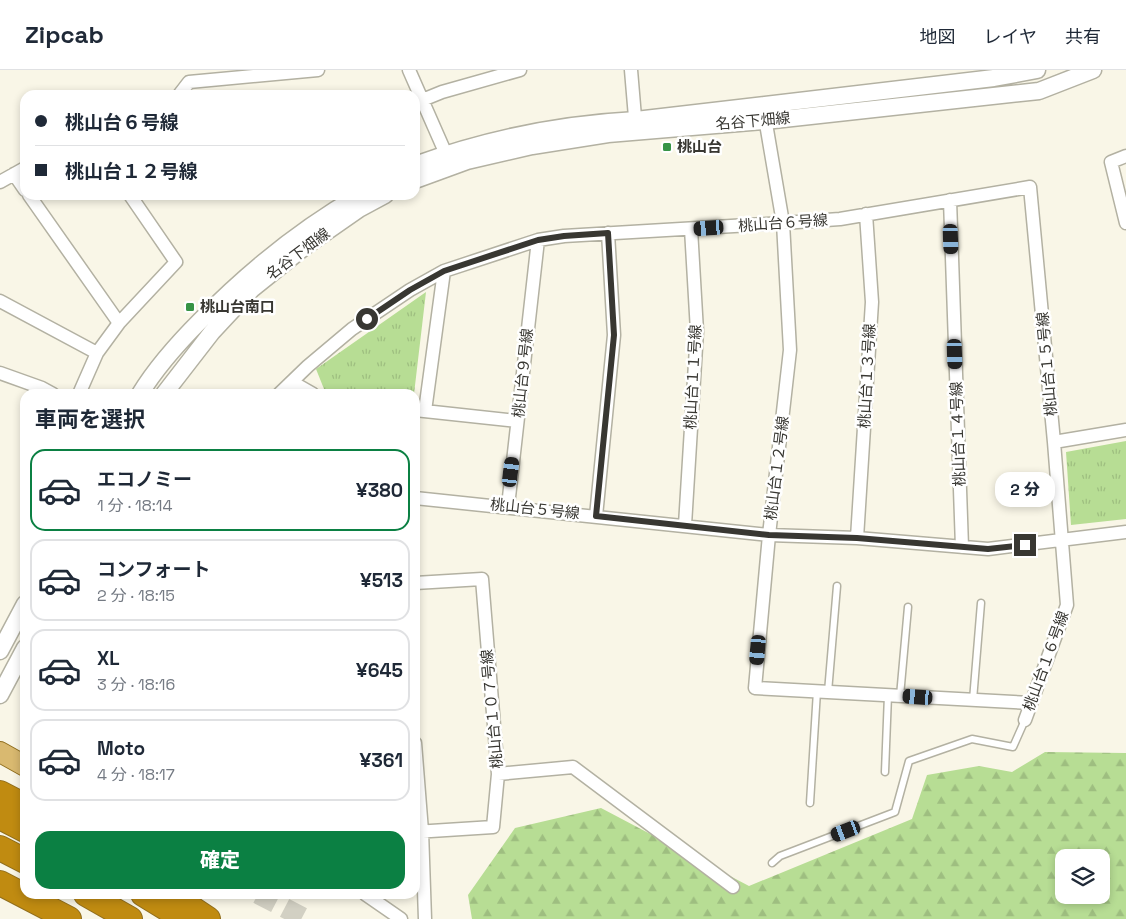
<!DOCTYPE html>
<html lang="ja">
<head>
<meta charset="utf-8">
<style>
	body { margin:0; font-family:"Space Grotesk","Noto Sans JP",sans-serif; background:#f2f2f3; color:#1f2937; height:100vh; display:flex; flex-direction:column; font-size:19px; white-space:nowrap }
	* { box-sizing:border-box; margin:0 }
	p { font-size:16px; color:#747a83 }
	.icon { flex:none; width:28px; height:28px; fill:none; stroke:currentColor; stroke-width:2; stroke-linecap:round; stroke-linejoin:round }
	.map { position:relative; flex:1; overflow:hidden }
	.panel { position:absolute; left:20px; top:319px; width:400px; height:510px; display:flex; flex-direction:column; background:#fff; border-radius:15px; box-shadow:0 2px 8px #0003 }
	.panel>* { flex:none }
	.guide { position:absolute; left:20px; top:20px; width:400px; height:110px; border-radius:15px; box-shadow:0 2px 8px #0003; display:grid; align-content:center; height:110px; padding:0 15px; background:#fff }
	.controls { position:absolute; left:1055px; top:779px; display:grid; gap:10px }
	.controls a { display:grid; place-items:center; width:55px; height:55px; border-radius:10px; background:#fff; box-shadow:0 2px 8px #0003; font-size:25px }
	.end { position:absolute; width:22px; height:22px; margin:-11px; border:6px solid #383732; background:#fff; box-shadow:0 0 0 2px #fff }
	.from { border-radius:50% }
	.bubble { position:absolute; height:35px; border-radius:15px; background:#fff; box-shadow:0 2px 8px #0003; font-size:16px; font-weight:800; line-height:35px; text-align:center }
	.car { position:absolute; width:15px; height:30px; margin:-15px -8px; border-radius:6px; box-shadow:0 0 4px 1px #0007; background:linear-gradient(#222 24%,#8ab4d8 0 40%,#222 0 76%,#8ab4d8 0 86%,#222 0) }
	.guide b { display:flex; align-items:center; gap:18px; height:48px; font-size:19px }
	.guide b+b { border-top:1px solid #e0e1e3 }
	.guide i { width:12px; height:12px; background:#1f2937 }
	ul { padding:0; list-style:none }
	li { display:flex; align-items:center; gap:15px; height:82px; margin:0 10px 8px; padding:0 5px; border:2px solid #e0e1e3; border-radius:15px }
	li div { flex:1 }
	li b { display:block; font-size:19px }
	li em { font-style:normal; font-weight:800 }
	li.current { border-color:#0b8043 }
	li>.icon { width:45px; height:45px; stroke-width:1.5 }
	h2 { padding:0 15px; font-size:22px; line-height:60px }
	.button { display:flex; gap:10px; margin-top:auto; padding:10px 15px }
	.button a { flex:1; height:58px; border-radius:15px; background:#0b8043; color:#fff; font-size:20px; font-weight:800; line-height:58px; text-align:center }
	header { display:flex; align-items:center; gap:30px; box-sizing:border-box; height:70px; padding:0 25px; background:#fff; border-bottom:1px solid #e0e1e3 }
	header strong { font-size:24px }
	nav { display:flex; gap:28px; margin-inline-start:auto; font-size:18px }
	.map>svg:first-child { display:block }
</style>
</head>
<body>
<header>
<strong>Zipcab</strong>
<nav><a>地図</a><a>レイヤ</a><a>共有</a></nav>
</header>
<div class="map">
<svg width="1126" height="849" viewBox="0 0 1126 849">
	<defs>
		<pattern id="grass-tufts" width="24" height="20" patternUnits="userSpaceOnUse" patternTransform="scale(1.25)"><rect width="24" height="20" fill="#b7dd94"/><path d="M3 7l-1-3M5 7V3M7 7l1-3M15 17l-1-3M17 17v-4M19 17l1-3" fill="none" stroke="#9ebe80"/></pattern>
		<pattern id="forest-firs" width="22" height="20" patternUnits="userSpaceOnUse" patternTransform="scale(1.25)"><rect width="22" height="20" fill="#b7dd94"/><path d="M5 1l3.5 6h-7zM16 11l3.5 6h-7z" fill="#9ebe80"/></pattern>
	</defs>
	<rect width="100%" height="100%" fill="#f9f6e7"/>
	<path fill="url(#grass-tufts)" d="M426,222L414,324H372L324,319L316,299Z
		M1126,371V449L1071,455L1066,382Z"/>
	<path fill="url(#forest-firs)" fill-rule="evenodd" d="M1045,682L1126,683V849H472L468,825L515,758L601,738L749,816L912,749L927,705L979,696L1012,702ZM1064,788H1101V825H1064Z"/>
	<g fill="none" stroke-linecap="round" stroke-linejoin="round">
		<path stroke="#d2d0c3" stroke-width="20" stroke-dasharray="20 10" stroke-linecap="butt" d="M258,824L306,849"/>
		<g stroke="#b3b1a2" stroke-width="9">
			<path id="service" d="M828,622L837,516
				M900,626L908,537
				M973,630L981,533
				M885,702L888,625
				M810,733L817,621
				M772,793L780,786L895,742L909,691L972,669L1013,677L1025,650"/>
		</g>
		<g stroke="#b3b1a2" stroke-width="15">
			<path id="minor" d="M409,0L449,91
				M631,0L636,59
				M179,25L189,12L318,0
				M415,33L442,22L520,0
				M764,42L783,153L790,280L769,465L857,468L988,479L1126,462
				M1126,86L1111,92L1126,153
				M14,104L25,120
				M0,112L25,98
				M29,125L119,253
				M950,130L962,477
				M0,231L97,283
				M0,303L42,318L53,324
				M292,312L313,324
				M79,324L97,283L119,253L176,192L130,125
				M279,324L308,296L352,259L410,220L444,201L538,170L564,166L783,153L840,149L1030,117L1054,372L1067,535L1025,650
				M415,340L517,351
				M425,341L444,201
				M1054,372L1126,360
				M415,428L769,465L755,618L1031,633
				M508,436L538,170
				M596,446L614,265L608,163
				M685,455L697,261L691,159
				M857,468L872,232L866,144
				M415,513L482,509L498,704L493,757L415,762
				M415,673L422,761L425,849
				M498,704L573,697L733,817
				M365,824L401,849"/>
		</g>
		<g stroke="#b3b1a2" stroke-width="19">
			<path id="tertiary" d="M415,95C486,69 560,54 636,50L994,8L1037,0
				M415,110L467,91L532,76L608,64L765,51L1039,21L1093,0
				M140,324C157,296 178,273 201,250C248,202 301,159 360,125
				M164,324L212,262L252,219L303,178L359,139L385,125
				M0,581L25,534
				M0,625L25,578"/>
		</g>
		<g stroke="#906e1d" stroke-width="22">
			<path id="primary" d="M0,682L25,696"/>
		</g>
		<g stroke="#906e1d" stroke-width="26">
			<path id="motorway" d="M0,723L25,736
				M0,747L25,760
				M0,778L25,791
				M0,813L69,849
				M86,824L130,849
				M143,824L184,849
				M172,825L208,849"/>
		</g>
		<use href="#service" stroke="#fff" stroke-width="6"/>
		<use href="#minor" stroke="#fff" stroke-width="12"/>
		<use href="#tertiary" stroke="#fff" stroke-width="16"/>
		<use href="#primary" stroke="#d9b970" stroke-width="20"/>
		<use href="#motorway" stroke="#c08b11" stroke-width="24"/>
	</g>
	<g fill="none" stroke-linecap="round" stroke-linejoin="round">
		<path stroke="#383732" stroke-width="6" d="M367,249L410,220L444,201L538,170L564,166L608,163L614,265L596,446L769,465L857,468L988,479L1025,475"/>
	</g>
	<g fill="#379446" stroke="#fff" stroke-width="2">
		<rect x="662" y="72" width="10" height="10" rx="2.5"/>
		<rect x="185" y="232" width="10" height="10" rx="2.5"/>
	</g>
	<g text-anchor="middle" stroke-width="5" stroke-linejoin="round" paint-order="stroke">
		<g font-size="15" fill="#383732" stroke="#fff">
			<text transform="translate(753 51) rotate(-5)" y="5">名谷下畑線</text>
			<text transform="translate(783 153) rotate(-4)" y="5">桃山台６号線</text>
			<text transform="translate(298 184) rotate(-37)" y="5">名谷下畑線</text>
			<text transform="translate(1047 294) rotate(-95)" y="5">桃山台１５号線</text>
			<text transform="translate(523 303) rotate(-84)" y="5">桃山台９号線</text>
			<text transform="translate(867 306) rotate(-87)" y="5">桃山台１３号線</text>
			<text transform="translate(693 307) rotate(-87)" y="5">桃山台１１号線</text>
			<text transform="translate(958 364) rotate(-92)" y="5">桃山台１４号線</text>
			<text transform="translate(777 398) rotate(-83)" y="5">桃山台１２号線</text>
			<text transform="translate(535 439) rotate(6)" y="5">桃山台５号線</text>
			<text transform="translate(1046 591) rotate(-70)" y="5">桃山台１６号線</text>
			<text transform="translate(492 639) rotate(-95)" y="5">桃山台１０７号線</text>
		</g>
		<g font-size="15" font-weight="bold" fill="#383732" stroke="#fff" text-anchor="start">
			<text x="677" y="82">桃山台</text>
			<text x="200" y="242">桃山台南口</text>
		</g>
	</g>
</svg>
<div class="controls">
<a><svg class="icon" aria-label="layers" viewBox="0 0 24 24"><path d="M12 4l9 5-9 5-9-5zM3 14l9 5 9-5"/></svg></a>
</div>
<i class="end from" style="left:367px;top:249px"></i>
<i class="end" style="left:1025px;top:475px"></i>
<div class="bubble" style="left:995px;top:402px;width:60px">2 分</div>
<i class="car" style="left:709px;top:158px;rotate:266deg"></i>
<i class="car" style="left:951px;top:169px;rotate:178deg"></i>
<i class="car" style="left:955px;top:284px;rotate:178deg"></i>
<i class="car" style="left:511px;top:402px;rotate:7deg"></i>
<i class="car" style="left:758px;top:580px;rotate:185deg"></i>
<i class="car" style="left:918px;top:627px;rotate:274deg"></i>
<i class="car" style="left:846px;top:761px;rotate:249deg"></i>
<div class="guide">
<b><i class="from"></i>桃山台６号線</b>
<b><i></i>桃山台１２号線</b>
</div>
<section class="panel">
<h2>車両を選択</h2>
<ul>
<li class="current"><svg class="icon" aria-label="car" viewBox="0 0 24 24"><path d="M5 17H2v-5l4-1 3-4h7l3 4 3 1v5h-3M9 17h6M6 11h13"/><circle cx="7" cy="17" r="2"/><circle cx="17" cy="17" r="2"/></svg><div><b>エコノミー</b><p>1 分 · 18:14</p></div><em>¥380</em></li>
<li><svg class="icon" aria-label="car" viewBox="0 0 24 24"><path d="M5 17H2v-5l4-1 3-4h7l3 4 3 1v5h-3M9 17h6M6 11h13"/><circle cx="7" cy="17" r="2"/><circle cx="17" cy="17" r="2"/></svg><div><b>コンフォート</b><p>2 分 · 18:15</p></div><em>¥513</em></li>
<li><svg class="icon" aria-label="car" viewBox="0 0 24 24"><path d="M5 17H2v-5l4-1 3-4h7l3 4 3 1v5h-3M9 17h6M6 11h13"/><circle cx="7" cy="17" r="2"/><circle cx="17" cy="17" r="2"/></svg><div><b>XL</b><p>3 分 · 18:16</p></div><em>¥645</em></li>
<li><svg class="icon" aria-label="car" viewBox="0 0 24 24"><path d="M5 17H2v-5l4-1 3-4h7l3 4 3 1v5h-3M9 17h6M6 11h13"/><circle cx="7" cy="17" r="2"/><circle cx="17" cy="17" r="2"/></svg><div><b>Moto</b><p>4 分 · 18:17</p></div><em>¥361</em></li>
</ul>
<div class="button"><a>確定</a></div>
</section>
</div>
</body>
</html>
